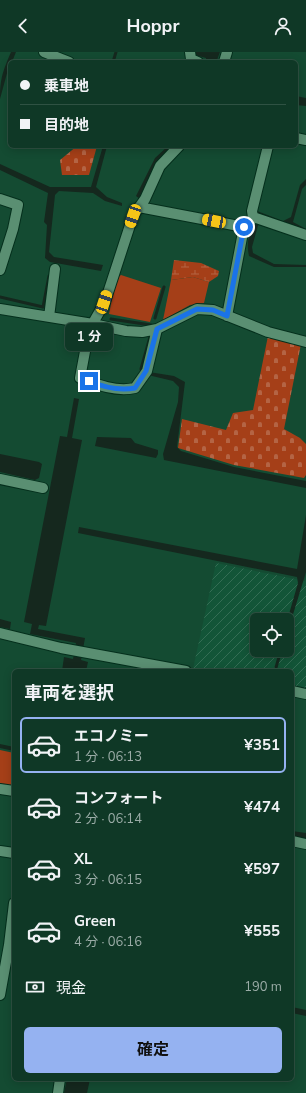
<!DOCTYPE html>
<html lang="ja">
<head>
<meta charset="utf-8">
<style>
	body { margin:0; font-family:"Nunito Sans","Noto Sans JP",sans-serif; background:#1d4332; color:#f1f3f6; height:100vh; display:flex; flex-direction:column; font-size:15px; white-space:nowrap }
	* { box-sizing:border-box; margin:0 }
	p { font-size:13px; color:#9baca7 }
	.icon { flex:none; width:22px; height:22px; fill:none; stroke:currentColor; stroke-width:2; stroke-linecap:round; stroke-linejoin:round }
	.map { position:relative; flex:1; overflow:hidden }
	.drawer { position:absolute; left:12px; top:617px; width:282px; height:412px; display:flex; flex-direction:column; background:#0f3826; border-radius:6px; box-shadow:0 2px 10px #0003,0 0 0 1px #2f5243 }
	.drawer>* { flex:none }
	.top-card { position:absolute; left:8px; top:8px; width:290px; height:88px; border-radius:6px; box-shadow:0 2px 10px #0003,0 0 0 1px #2f5243; display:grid; align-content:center; height:88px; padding:0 12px; background:#0f3826 }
	.buttons { position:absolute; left:250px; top:561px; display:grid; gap:8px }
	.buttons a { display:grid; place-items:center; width:44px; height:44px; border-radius:6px; background:#0f3826; box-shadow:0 2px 10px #0003,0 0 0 1px #2f5243; font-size:20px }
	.end { position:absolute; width:18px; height:18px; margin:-9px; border:5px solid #1a73e8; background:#fff; box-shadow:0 0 0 2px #fff }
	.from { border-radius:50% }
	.bubble { position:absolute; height:28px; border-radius:6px; background:#0f3826; box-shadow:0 2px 10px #0003,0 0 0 1px #2f5243; font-size:13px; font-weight:700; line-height:28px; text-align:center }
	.car { position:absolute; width:12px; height:24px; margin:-12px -6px; border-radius:5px; box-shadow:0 0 3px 1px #0007; background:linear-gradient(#f5c518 24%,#345 0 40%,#f5c518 0 76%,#345 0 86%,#f5c518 0) }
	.top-card b { display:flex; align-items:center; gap:14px; height:38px; font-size:15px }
	.top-card b+b { border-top:1px solid #2f5243 }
	.top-card i { width:10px; height:10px; background:#f1f3f6 }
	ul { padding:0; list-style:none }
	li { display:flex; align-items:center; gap:12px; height:56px; margin:0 8px 6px; padding:0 4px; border:2px solid transparent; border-radius:6px }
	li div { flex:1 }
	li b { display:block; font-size:15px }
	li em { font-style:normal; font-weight:700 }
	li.on { border-color:#95b2f1 }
	li>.icon { width:36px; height:36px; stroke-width:1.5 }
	h2 { padding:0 12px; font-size:18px; line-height:48px }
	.pay { display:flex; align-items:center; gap:10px; height:44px; padding:0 12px; font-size:15px }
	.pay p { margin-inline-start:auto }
	.button { display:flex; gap:8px; margin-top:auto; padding:8px 12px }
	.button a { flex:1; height:46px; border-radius:6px; background:#95b2f1; color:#111; font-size:16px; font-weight:700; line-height:46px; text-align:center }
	header { display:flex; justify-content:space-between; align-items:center; height:52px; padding:0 12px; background:#0f3826; font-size:18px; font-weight:700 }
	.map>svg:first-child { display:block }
</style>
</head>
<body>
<header><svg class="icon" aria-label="back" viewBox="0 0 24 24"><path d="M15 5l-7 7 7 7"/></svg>Hoppr<svg class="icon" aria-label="person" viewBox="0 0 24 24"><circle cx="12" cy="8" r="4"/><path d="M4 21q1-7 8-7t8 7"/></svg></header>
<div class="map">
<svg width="306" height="1041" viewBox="0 0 306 1041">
	<defs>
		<pattern id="industrial-furrows" width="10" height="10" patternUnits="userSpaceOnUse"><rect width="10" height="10" fill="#135538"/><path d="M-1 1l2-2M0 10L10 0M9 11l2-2" fill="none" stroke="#346d54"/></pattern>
		<pattern id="wetland-marsh" width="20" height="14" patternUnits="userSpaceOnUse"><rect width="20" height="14" fill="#a53f18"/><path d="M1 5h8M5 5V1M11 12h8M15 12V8" fill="none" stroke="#b46444"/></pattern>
		<pattern id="cemetery-stones" width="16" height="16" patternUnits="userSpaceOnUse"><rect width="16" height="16" fill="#a53f18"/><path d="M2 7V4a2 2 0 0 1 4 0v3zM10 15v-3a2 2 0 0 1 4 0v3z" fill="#b46444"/></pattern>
	</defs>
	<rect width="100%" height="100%" fill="#144b32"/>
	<path fill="url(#industrial-furrows)" fill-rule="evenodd" d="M216,511L305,529L306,525V638L292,636V619H203L193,617ZM257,568H287V598H257Z"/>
	<path fill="#a53f18" d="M121,223L161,236L150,270L109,262L116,227Z
		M193,225L209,230L204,251L190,253L163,268L171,228Z
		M0,698L14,701V735L0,732Z"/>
	<path fill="url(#wetland-marsh)" d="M174,208L201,211L219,219L218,224L209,230L193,225L171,228Z"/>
	<path fill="url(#cemetery-stones)" d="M77,94H97L89,123H62L60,108Z
		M268,284L301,292L284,377L300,386L306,392V423L304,426L234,413L178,396L182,367L226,378L233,361L253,358Z"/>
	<path fill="#15281e" d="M11,0H16L12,10H10L0,47C0,26 3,19 11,0Z
		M196,0H220L217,8H212L211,10L206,8V6L195,3Z
		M296,44L306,46V54L296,53Z
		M103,94H107L96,135L107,145L122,151V154L105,149L93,141L59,139L55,143L49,200L54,205L103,213L101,219L50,210L45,206L47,173L44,170L48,141L0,118V112L50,135H91Z
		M168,94H174L140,147L136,144L155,106Z
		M306,127V133L302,137L293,170L306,177V179L256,162L257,159L283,169L291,165L300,133Z
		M256,169L259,170L252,195L253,201L274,212L306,213V215H274L249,204C246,189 249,182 256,169Z
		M149,320L174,324L185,330L177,395L181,399L234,415L306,429V436L164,408L163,402L178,350L179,335L173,329L148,323Z
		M74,346L79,347L72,386L82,388L46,574L39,573L38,577L85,586L81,608L88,610L86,619H62L64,605L73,607L76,591L30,582L32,572L24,570L60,384L67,385Z
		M97,385L131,386L135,391L158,398V402L156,406L95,394Z
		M0,402L39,410L42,412L39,426L35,428L0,420Z
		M306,463V520L287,582V569L298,531L297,525L78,481L79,475L297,517Z
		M0,567L11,570L10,577L0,575Z
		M0,692L14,695V699L0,696Z
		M292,779L306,781V787L292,784Z
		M292,955L306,958V964L292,961Z
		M67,1027H90L87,1041H64Z"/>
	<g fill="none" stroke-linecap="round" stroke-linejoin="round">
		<path stroke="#15281e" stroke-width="3" d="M113,10L116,0
			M0,245L43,255L49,224
			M155,266L164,235
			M111,267L151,273
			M142,319L141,317L150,285
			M275,619L281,598"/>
		<g stroke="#042f1c" stroke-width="12">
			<path id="minor" d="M44,0L69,10
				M190,0L191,7L198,10
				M224,10L227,0
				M296,86L306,88
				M0,147L18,153L13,177L0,218
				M139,155L244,175L249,172L253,165L306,183
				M253,165L252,159L268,94
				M0,257L93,272L126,279L142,280L157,277L197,257L213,258L268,280L306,290
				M227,264L244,175
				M49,265L55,217
				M157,277L147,319L135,336C116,340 98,333 80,326L89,278L105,250L133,164L145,147L160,114L179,94
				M0,427L43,436
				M0,581L61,596L186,619
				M292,639L306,642
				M0,737L14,739
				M292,789L306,792
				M0,799L14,801
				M0,943L9,893L14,851
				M58,1041L60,1027"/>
		</g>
		<use href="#minor" stroke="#5a8f72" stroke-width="10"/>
	</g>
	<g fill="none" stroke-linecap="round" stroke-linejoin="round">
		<path stroke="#1a73e8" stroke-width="5" d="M89,329C103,335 119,339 135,336L146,319L157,277L197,257L213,258L227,264L244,175"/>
	</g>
</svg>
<div class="buttons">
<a><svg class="icon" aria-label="locate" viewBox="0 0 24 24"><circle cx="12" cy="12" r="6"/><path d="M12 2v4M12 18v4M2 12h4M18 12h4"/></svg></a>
</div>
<i class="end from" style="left:244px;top:175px"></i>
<i class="end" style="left:89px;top:329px"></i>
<div class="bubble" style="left:65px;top:271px;width:48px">1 分</div>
<i class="car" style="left:133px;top:164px;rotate:199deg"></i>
<i class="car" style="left:214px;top:169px;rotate:281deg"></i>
<i class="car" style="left:104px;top:250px;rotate:18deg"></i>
<div class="top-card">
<b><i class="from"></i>乗車地</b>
<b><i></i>目的地</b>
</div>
<section class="drawer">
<h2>車両を選択</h2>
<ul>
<li class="on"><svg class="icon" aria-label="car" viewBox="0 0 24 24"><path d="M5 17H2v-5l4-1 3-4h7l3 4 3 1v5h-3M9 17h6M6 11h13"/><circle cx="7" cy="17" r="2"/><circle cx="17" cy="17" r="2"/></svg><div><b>エコノミー</b><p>1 分 · 06:13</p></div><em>¥351</em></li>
<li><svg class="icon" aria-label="car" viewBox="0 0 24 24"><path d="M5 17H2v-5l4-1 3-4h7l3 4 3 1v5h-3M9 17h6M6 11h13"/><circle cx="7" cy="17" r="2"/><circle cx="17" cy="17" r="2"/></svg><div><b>コンフォート</b><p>2 分 · 06:14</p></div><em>¥474</em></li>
<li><svg class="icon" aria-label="car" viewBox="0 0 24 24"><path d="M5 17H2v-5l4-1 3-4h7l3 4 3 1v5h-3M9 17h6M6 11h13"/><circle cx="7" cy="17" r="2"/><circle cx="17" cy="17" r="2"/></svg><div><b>XL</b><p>3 分 · 06:15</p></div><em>¥597</em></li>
<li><svg class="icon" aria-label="car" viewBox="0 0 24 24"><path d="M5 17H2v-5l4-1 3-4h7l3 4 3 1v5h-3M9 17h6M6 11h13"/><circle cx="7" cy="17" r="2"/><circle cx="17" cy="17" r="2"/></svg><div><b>Green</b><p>4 分 · 06:16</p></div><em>¥555</em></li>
</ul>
<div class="pay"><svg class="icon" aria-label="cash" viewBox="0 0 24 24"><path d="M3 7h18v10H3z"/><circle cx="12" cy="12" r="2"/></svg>現金<p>190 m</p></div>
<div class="button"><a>確定</a></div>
</section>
</div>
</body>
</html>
